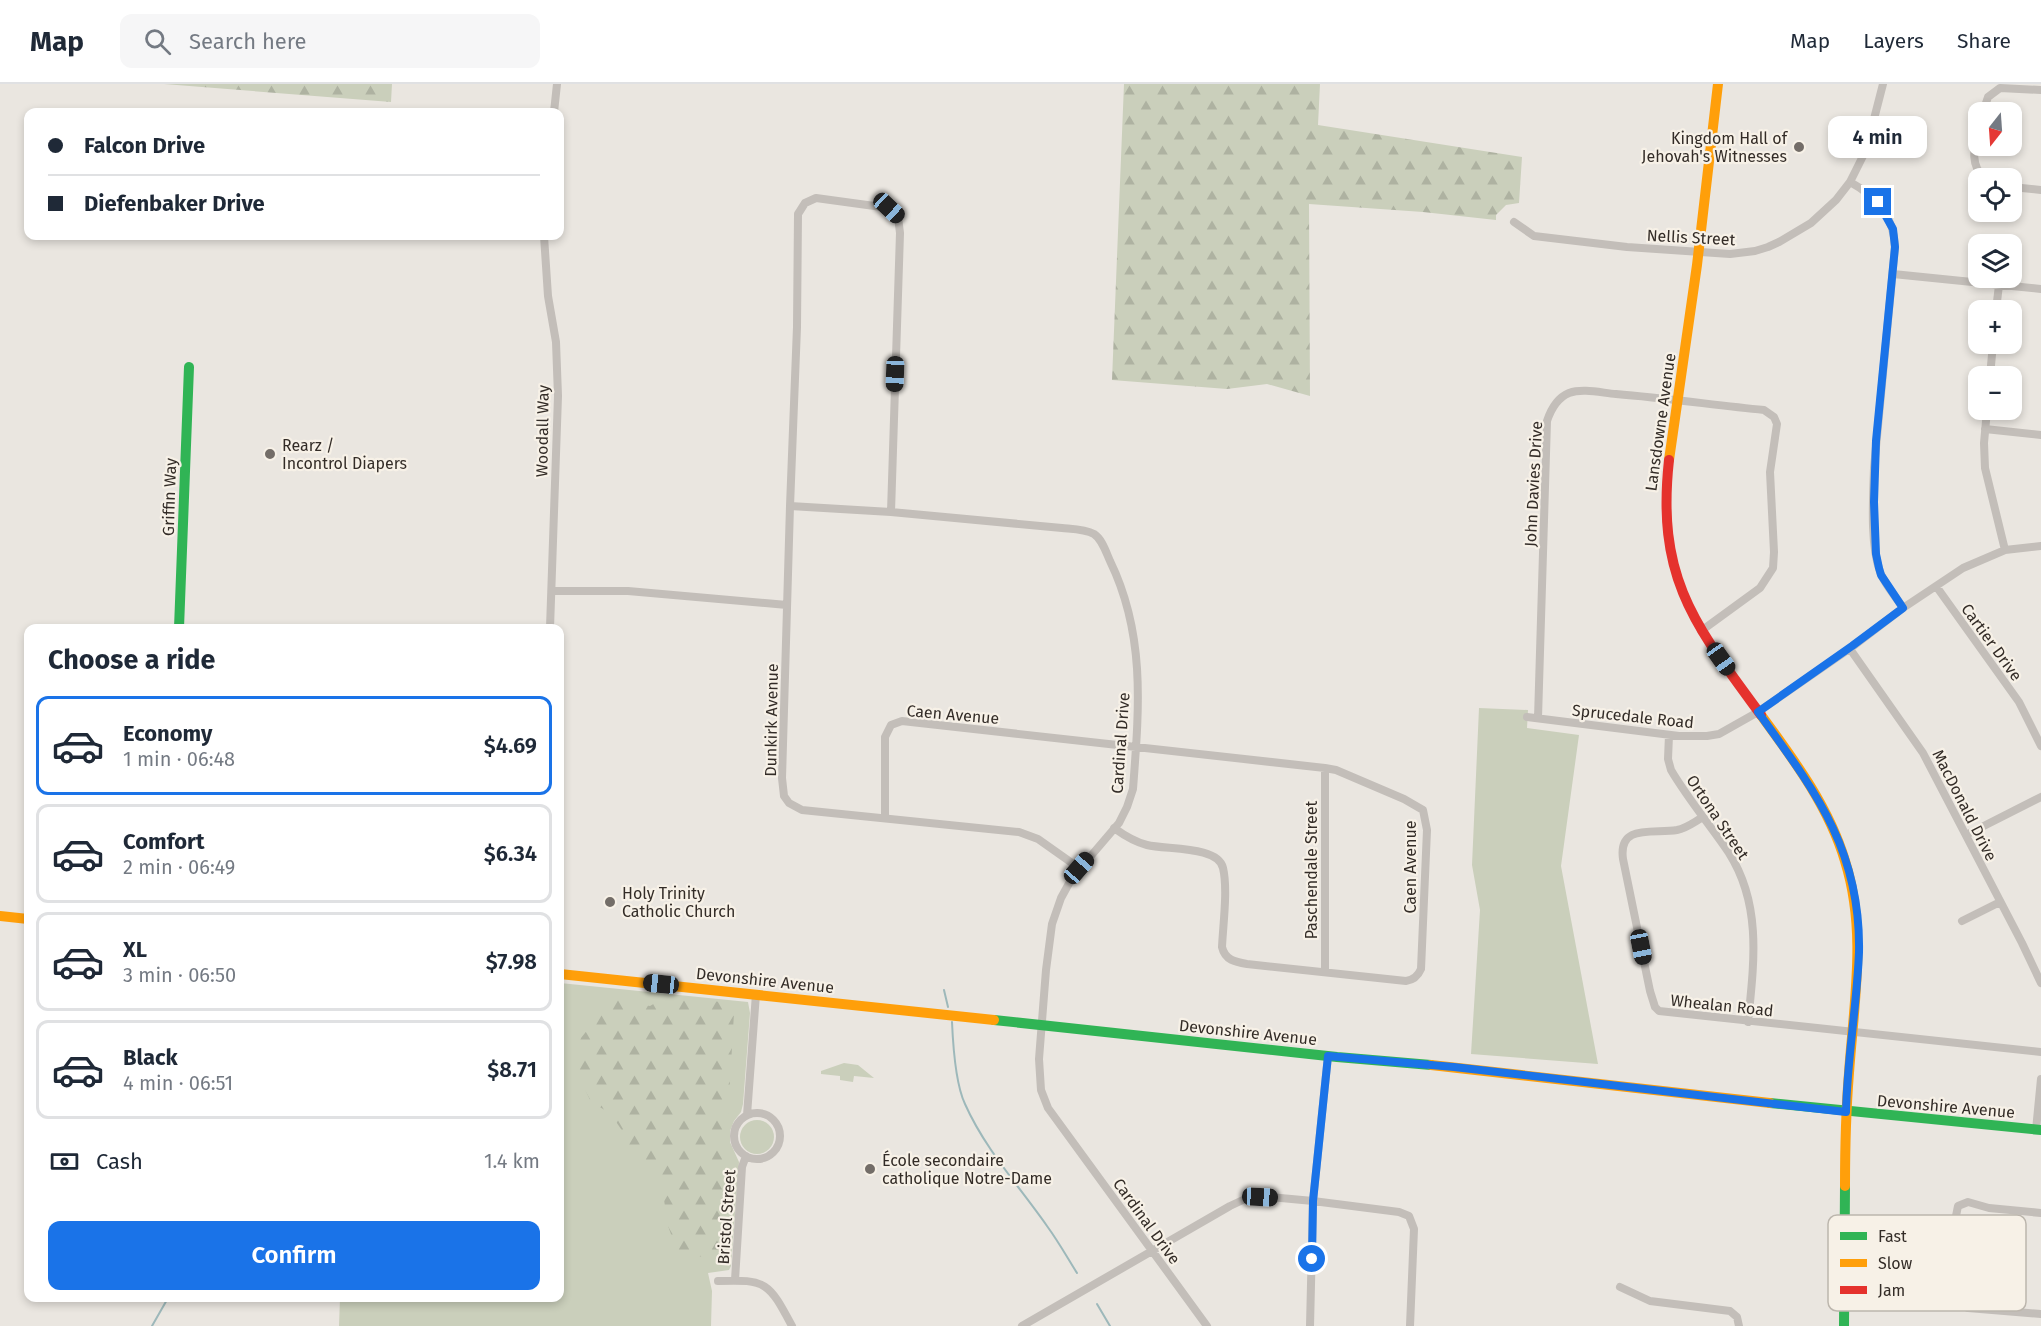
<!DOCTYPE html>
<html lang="en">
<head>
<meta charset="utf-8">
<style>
	body { margin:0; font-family:"Fira Sans",sans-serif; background:#f6f6f7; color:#1f2937; height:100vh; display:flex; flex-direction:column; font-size:22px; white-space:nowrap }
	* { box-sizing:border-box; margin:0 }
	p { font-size:20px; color:#747a83 }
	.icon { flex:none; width:33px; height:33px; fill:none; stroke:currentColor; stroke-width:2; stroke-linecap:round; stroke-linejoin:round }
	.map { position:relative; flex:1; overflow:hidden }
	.side { position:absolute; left:24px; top:540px; width:540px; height:678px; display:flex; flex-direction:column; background:#fff; border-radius:12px; box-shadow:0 3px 9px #0003 }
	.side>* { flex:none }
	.top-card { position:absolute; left:24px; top:24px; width:540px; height:132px; border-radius:12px; box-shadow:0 3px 9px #0003; display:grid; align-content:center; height:132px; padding:0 24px; background:#fff }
	.needle { width:39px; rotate:197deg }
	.tools { position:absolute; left:1968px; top:18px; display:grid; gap:12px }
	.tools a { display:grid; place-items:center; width:54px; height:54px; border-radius:12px; background:#fff; box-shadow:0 3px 9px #0003; font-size:30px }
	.end { position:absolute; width:27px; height:27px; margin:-14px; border:8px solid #1a73e8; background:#fff; box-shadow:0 0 0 3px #fff }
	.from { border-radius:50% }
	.bubble { position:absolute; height:42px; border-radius:12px; background:#fff; box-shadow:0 3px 9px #0003; font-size:20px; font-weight:600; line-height:42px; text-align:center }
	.car { position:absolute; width:18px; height:36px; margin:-18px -9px; border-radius:8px; box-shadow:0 0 4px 2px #0007; background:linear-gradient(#222 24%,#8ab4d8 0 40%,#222 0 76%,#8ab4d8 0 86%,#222 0) }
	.top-card b { display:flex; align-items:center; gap:21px; height:57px; font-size:22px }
	.top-card b+b { border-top:2px solid #e0e1e3 }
	.top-card i { width:15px; height:15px; background:#1f2937 }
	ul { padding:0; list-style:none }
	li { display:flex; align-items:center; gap:18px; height:99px; margin:0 12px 9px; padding:0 12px; border:3px solid #e0e1e3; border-radius:12px }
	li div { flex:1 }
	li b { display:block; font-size:22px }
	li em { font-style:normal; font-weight:600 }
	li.selected { border-color:#1a73e8 }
	li>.icon { width:54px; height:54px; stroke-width:1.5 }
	h2 { padding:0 24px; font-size:27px; line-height:72px }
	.pay { display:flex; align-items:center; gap:15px; height:66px; padding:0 24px; font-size:22px }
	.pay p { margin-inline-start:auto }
	.button { display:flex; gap:12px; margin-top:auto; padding:12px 24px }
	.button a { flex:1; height:69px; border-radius:12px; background:#1a73e8; color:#fff; font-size:24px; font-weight:600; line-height:69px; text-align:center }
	header { display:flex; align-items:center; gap:36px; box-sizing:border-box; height:84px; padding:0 30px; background:#fff; border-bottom:2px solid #e0e1e3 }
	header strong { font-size:28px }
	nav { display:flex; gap:33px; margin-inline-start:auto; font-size:21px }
	.search { width:420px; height:54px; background:#f6f6f7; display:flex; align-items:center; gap:15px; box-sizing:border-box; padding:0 21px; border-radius:12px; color:#747a83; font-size:22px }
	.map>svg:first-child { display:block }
</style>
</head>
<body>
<header>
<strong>Map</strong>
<div class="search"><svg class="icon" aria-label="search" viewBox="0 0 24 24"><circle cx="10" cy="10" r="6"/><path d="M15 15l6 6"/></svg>Search here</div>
<nav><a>Map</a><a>Layers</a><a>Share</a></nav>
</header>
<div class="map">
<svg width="2041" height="1242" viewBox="0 0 2041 1242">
	<defs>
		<pattern id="forest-firs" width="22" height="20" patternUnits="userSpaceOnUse" patternTransform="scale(1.5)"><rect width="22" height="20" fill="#cacfbb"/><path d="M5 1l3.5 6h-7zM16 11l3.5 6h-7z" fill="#aeb2a1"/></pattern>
	</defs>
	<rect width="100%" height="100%" fill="#eae6e0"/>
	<path fill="#cacfbb" d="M1479,624L1528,626L1527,644L1579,651L1561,782L1598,980L1471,970L1480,826L1472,781Z
		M560,899L748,918L750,929L743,1020L741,1028L734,1037L730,1047V1058L739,1078L731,1182L729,1186L708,1189L712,1207L711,1242H339L340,1214H560Z
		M844,979L858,981L874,994L854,992L853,998L840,996V992L821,990V987Z
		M740 1053a17 17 0 1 1 34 0a17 17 0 1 1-34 0Z"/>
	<path fill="url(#forest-firs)" d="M164,0H392L391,18Z
		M1124,0H1320L1318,41L1522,73L1519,119L1506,121L1496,131V136L1423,128L1309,120L1310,312L1267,300L1227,305L1112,296Z
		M667,912L731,919L734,929L721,1151L723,1171L692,1173L686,1177L678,1169L668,1142L661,1096L627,1061L621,1045L610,1029L591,1018L580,995L574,974L581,954L612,915L650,922Z"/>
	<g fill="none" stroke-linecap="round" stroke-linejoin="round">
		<path stroke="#9db8ba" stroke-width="2" d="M944,906L948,923
			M952,938C953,961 955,999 965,1020C985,1065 1019,1102 1047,1142C1058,1157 1067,1173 1077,1189
			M1097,1220L1110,1242
			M152,1242L168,1214"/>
		<path stroke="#c3beb9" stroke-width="8" d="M554,28L557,0
			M1983,28L1988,13L2000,4L2041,6
			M1978,47C1974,65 1970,80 1984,94
			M1850,98C1876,112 1894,132 1895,163L1874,384C1873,415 1870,460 1880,488C1885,501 1896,513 1903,524
			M2012,103L2041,106
			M1514,138L1534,152L1627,163L1730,170L1755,167L1768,163L1779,158L1811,139L1836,116L1850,98L1866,66L1883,0
			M544,152L548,212L556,258L558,312L550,544
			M1893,190L2041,205
			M1996,226L1999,201
			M1990,292L1993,260
			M1987,326L1984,359L1985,384L2005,466
			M1985,345L2041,351
			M790,422L797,243L798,130L805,119L816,114L889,124L898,133L900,149L891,428
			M1936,502L2019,618L2041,662
			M552,507H628L787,521
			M1850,565L1923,669L2022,859L2041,899
			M1527,633L1679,652H1707L1719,650L1758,628L1852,563L1903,524L1963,484L2005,466L2041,462
			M1538,634L1547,337C1551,325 1557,314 1569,309C1583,304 1602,309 1616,310C1665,314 1714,321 1764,326L1774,333L1777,340L1770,388L1774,468L1773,484L1760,504L1701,547
			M1669,651L1668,675L1671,686C1688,715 1710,741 1729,769C1762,821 1754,879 1748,938
			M1703,733C1694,738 1687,744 1677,746C1654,750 1618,739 1623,775L1650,907L1655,923L1659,927L2041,968
			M885,734V653L891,641L902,637L1325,684L1336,686L1404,715L1423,726L1427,746L1421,885C1418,892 1414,896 1406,897L1247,880C1235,878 1225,876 1222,863C1223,841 1228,805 1223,784C1218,762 1167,766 1147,761C1135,758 1125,752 1114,744
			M1966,751L2041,713
			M1079,784L1038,755L1019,748L802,726L789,719L784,712L782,694L790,422L891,428L1062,444C1072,445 1085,445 1094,450C1102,455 1106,468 1110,477C1146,551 1139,625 1133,705L1127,723L1119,739L1072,794L1061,814L1052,840L1046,886L1039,975L1041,1006L1048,1024L1207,1242
			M1962,837L2000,818
			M1325,888V684
			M734 1052a23 23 0 1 1 46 0a23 23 0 1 1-46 0Z
			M747,1031L756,910
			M2036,1046L2041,995
			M2041,1129L1989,1124L1968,1118L1958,1122L1956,1132V1172L1953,1212L1959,1220L1968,1224L2041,1230
			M735,1196L742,1083L746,1072
			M718,1197C767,1195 769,1199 792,1242
			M1620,1203L1650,1217L1730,1227L1737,1233L1739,1242
			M1022,1242L1230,1122L1245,1115L1258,1112L1313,1117L1399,1128L1409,1132L1414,1145L1410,1242
			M1310,1242L1313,1117L1328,972"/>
		<path stroke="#30b455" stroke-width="10" d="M179,544L189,283
			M994,936L1337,973L1431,981
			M1770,1019L2041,1046
			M1844,1242L1845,1102"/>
		<path stroke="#ff9f0a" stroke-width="10" d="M1669,376L1697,181L1718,0
			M1761,631C1794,676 1829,723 1845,777C1867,847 1854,917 1849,989C1846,1026 1845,1064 1845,1102
			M0,832L28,835
			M560,890L994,936
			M1431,981L1770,1019"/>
		<path stroke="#e5322d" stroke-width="10" d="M1669,376C1656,495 1695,541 1761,631"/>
	</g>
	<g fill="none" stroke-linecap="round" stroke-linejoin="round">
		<path stroke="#1a73e8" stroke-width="8" d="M1312,1175L1313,1117L1328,972L1454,983L1846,1028C1847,975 1857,922 1859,868C1861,766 1815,707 1758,628L1852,562L1903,524L1881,491L1879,484L1876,470L1874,418L1876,357L1895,163L1893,145L1878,118"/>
	</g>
	<g fill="#736d68" stroke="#f7f1e7" stroke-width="2">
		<circle cx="1799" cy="63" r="6"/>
		<circle cx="270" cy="370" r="6"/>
		<circle cx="610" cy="818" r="6"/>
		<circle cx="870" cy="1085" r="6"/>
	</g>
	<g text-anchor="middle" stroke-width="4.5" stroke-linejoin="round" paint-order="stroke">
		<g font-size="16" fill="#332c27" stroke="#f7f1e7" text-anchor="start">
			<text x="1787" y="60" text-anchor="end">Kingdom Hall of<tspan x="1787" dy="18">Jehovah's Witnesses</tspan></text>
			<text x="282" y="367">Rearz /<tspan x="282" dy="18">Incontrol Diapers</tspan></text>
			<text x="622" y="815">Holy Trinity<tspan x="622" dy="18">Catholic Church</tspan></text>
			<text x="882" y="1082">École secondaire<tspan x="882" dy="18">catholique Notre-Dame</tspan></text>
		</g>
		<g font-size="16" fill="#332c27" stroke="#f7f1e7">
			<text transform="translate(1691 153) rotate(3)" y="6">Nellis Street</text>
			<text transform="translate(1660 338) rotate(-82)" y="6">Lansdowne Avenue</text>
			<text transform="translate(542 347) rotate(-89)" y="6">Woodall Way</text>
			<text transform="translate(1533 400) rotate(-87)" y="6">John Davies Drive</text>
			<text transform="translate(169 413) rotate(-88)" y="6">Griffin Way</text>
			<text transform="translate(1992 558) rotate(54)" y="6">Cartier Drive</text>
			<text transform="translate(953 630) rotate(5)" y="6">Caen Avenue</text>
			<text transform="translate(1633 632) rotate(6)" y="6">Sprucedale Road</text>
			<text transform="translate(771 636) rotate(-89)" y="6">Dunkirk Avenue</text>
			<text transform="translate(1120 659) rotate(-86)" y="6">Cardinal Drive</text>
			<text transform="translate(1965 721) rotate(63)" y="6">MacDonald Drive</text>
			<text transform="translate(1718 733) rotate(56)" y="6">Ortona Street</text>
			<text transform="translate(1410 783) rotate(-90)" y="6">Caen Avenue</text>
			<text transform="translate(1311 786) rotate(-90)" y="6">Paschendale Street</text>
			<text transform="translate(765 896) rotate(6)" y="6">Devonshire Avenue</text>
			<text transform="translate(1722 921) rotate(6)" y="6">Whealan Road</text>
			<text transform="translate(1248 948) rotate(6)" y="6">Devonshire Avenue</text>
			<text transform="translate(1946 1022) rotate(5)" y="6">Devonshire Avenue</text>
			<text transform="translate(726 1133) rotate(-86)" y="6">Bristol Street</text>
			<text transform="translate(1147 1137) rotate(54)" y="6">Cardinal Drive</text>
		</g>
	</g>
	<rect x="1828" y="1131" width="198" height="96" rx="9" fill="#f7f1e7" stroke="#bcb6ad" stroke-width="1.5"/>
	<rect x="1840" y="1148" width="27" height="8" fill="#30b455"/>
	<rect x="1840" y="1175" width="27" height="8" fill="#ff9f0a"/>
	<rect x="1840" y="1202" width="27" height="8" fill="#e5322d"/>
	<g font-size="16" fill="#332c27">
		<text x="1878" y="1158">Fast</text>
		<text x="1878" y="1185">Slow</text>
		<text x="1878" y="1212">Jam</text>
	</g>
</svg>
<div class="tools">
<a><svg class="needle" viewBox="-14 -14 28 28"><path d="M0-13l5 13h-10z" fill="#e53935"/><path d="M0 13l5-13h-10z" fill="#747a83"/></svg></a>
<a><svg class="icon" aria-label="locate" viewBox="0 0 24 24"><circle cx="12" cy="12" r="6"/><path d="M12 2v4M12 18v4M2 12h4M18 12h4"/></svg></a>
<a><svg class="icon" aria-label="layers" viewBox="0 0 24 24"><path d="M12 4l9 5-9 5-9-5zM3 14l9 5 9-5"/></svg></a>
<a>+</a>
<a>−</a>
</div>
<i class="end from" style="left:1312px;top:1175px"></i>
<i class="end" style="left:1878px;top:118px"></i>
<div class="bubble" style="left:1828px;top:32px;width:99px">4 min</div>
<i class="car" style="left:889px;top:124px;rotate:133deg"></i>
<i class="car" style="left:895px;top:290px;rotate:182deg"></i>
<i class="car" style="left:1721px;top:575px;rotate:145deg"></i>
<i class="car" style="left:1079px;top:784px;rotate:41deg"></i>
<i class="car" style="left:1641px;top:863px;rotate:169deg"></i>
<i class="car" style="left:661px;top:900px;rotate:276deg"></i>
<i class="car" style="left:1260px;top:1113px;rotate:93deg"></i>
<div class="top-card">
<b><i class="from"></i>Falcon Drive</b>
<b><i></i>Diefenbaker Drive</b>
</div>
<section class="side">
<h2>Choose a ride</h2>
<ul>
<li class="selected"><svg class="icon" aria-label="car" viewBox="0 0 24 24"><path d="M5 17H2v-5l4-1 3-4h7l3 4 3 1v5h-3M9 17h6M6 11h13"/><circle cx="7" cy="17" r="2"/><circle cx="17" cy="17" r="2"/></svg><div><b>Economy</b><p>1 min · 06:48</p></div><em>$4.69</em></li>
<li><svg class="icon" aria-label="car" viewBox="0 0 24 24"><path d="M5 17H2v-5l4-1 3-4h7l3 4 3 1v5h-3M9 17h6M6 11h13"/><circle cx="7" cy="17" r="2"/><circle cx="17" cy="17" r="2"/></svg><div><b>Comfort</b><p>2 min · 06:49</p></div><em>$6.34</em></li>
<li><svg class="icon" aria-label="car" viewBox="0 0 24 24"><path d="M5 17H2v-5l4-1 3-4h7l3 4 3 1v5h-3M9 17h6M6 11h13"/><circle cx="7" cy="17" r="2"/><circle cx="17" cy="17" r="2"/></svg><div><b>XL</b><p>3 min · 06:50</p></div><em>$7.98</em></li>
<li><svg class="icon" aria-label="car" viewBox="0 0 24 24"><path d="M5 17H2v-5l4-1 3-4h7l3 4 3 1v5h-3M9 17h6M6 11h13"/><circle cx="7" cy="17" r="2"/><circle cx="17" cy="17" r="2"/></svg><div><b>Black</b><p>4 min · 06:51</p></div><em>$8.71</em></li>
</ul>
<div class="pay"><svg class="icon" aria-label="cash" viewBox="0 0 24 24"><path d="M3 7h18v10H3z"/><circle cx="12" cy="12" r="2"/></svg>Cash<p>1.4 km</p></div>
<div class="button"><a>Confirm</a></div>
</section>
</div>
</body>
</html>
